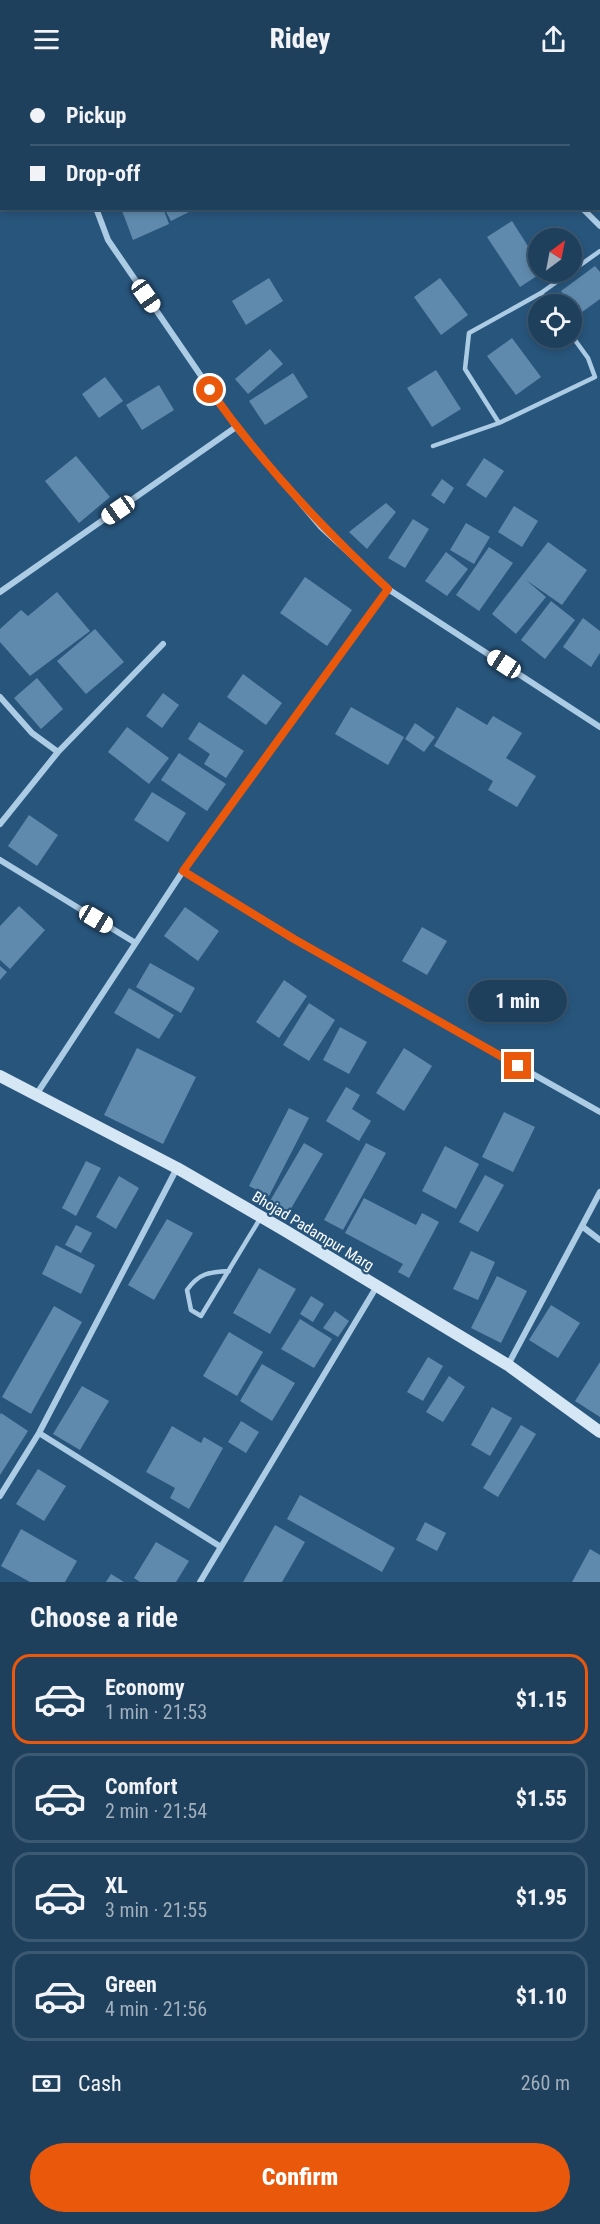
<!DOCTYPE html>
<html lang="en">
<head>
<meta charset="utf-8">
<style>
	body { margin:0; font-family:"Roboto Condensed",sans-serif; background:#264763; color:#f1f3f6; height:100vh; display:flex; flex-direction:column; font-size:22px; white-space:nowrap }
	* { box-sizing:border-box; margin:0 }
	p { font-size:20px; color:#a1afbc }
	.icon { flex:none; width:33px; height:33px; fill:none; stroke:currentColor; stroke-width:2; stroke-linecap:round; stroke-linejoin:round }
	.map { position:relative; height:1504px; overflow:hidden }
	.details { display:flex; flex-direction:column; background:#1e405d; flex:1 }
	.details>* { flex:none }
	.top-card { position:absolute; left:0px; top:0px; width:600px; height:132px; box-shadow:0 3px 9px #0003,0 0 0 2px #3c5972; display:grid; align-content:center; height:132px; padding:0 30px; background:#1e405d }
	.needle { width:39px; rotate:32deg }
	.controls { position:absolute; left:528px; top:150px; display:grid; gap:12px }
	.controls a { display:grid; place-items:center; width:54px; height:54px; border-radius:50%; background:#1e405d; box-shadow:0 3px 9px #0003,0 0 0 2px #3c5972; font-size:30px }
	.end { position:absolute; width:27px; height:27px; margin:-14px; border:8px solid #ea580c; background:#fff; box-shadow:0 0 0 3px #fff }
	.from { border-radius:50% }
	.bubble { position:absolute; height:42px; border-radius:21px; background:#1e405d; box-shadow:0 3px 9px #0003,0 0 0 2px #3c5972; font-size:20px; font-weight:800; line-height:42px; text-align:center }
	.car { position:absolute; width:18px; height:36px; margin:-18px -9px; border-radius:8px; box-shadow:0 0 4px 2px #0007; background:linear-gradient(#fff 24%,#345 0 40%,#fff 0 76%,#345 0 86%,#fff 0) }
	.top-card b { display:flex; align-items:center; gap:21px; height:57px; font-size:22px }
	.top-card b+b { border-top:2px solid #3c5972 }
	.top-card i { width:15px; height:15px; background:#f1f3f6 }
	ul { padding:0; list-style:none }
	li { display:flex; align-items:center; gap:18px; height:90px; margin:0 12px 9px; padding:0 18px; border:3px solid #3c5972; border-radius:18px }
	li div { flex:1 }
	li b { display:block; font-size:22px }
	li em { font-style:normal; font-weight:800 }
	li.current { border-color:#ea580c }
	li>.icon { width:54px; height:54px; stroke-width:1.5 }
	h2 { padding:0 30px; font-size:27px; line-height:72px }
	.pay { display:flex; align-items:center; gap:15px; height:66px; padding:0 30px; font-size:22px }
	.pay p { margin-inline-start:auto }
	.button { display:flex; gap:12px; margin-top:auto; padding:12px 30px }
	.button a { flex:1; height:69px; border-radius:36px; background:#ea580c; color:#fff; font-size:24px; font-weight:800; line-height:69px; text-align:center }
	header { display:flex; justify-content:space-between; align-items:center; height:78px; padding:0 30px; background:#1e405d; font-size:27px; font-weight:800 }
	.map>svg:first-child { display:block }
</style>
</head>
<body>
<header><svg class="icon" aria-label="menu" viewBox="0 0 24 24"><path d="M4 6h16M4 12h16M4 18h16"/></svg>Ridey<svg class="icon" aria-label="share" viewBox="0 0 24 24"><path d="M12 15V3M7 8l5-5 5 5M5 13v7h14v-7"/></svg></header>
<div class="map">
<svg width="600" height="1504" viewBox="0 0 600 1504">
	<rect width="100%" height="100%" fill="#28557c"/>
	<path fill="#608aad" d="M121,130H163L169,146L133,162Z
		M164,130H187L189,134L171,143Z
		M512,143L538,184V194H543L520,209L487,159Z
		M595,188L600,194V221L578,237L561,213Z
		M269,200L283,223L246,247L232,223Z
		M440,200L468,237L441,257L414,219Z
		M512,260L541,299L516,317L487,278Z
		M270,271L283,286L248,316L235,301Z
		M436,292L461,331L432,349L407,310Z
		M293,295L308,319L265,347L249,323Z
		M105,299L123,323L99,340L82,316Z
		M159,307L174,332L142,352L126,327Z
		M76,378L110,419L79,445L45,403Z
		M484,380L504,393L486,420L466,407Z
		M442,401L454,410L444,426L431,417Z
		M386,425L396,434L367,471L349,454Z
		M514,428L538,443L522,469L498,454Z
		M413,441L429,451L405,490L388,480Z
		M466,445L490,459L474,486L450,472Z
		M548,464L587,492L562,527L526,502L546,519L516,556L492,536Z
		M489,469L513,485L479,533L456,517Z
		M446,474L468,491L447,518L425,503Z
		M305,499L352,532L327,568L280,535Z
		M57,514L90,553L30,598L0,564V551L21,532L28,538Z
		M551,523L575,542L545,581L521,562Z
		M583,540L600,553V575L591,589L563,569Z
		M95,551L124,584L86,616L57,583Z
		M243,596L282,625L266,647L227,619Z
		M37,600L63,631L41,651L14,620Z
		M163,615L179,627L162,650L146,638Z
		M351,629L404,659L388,687L335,656Z
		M457,629L487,647L493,638L522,655L506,680L536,698L517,729L488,712L493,703L434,668Z
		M199,644L244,673L226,700L204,686L210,676L188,661Z
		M415,645L435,659L424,674L405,661Z
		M127,649L169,680L149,706L108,674Z
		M179,675L226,706L207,733L161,702Z
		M152,714L186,735L168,764L134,742Z
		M29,737L58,757L37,788L8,768Z
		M19,828L45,852L10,891L0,882V848Z
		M185,829L219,853L198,883L164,858Z
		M422,849L447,863L427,897L402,883Z
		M150,885L195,910L181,935L136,909Z
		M0,888L7,894L0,902Z
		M284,902L307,918L279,960L256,944Z
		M129,910L174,937L159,961L114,935Z
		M309,925L335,942L309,983L283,967Z
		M340,949L367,964L349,996L323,982Z
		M137,970L196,999L163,1066L104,1037Z
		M404,970L432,988L404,1033L376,1015Z
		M346,1009L360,1017L352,1031L371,1043L359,1063L326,1043Z
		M289,1030L309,1040L269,1118L249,1108Z
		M504,1034L535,1049L513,1094L482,1079Z
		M304,1065L323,1076L289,1134L270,1123Z
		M366,1065L386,1075L343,1152L324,1142Z
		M445,1068L479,1086L456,1131L422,1113Z
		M86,1083L101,1090L76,1138L62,1130Z
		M485,1097L504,1107L478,1154L459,1144Z
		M119,1098L139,1110L116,1151L96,1139Z
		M364,1120L416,1147L422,1135L439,1144L409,1200L398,1194L403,1186L345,1155Z
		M167,1141L193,1155L154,1222L128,1207Z
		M76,1147L92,1155L81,1175L65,1167Z
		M56,1167L95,1187L81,1216L42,1196Z
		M471,1173L495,1184L478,1222L453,1211Z
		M259,1190L296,1211L270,1256L233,1235Z
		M497,1198L527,1213L501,1265L471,1250Z
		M311,1218L324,1226L313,1244L300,1236Z
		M551,1227L580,1245L558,1280L529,1262Z
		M54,1228L82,1244L31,1336L2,1319Z
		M335,1233L349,1243L338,1259L323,1250Z
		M300,1241L332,1261L314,1290L281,1271Z
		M229,1254L263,1274L237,1318L203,1298Z
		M428,1279L443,1288L423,1323L407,1314Z
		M600,1284V1339L575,1323Z
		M262,1286L295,1305L272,1343L240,1323Z
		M449,1298L465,1309L443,1344L426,1334Z
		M82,1308L109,1323L80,1372L53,1356Z
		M492,1329L512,1340L490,1378L471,1367Z
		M1,1335L28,1353L0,1397V1337Z
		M241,1343L259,1354L246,1375L228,1364Z
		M521,1347L536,1356L498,1419L483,1410Z
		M172,1348L201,1365L204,1359L223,1370L189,1431L170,1420L175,1410L146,1394Z
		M38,1391L66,1408L44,1443L16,1426Z
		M300,1417L395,1470L382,1494L287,1441Z
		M425,1444L446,1455L437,1473L416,1462Z
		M275,1447L305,1464L282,1504H243Z
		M21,1451L77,1483L65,1504H30L1,1488Z
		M156,1464L189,1483L176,1504H140L134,1500Z
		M590,1471L600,1477V1504H572Z
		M111,1496L124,1504H106Z"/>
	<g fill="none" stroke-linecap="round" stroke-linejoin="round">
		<path stroke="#accbe4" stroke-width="4.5" d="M541,215L549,226
			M572,258L588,280L595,299L499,345L465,291L469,255L541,215L600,173
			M433,368L499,345
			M229,1193C209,1194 199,1195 187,1212L191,1232L201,1238L261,1139"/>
		<path stroke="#accbe4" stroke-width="6" d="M45,0L46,2
			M476,0L477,2
			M314,2L317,0
			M96,130L108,162L236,349L321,449L388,511L600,649
			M582,130L600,148
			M0,514L236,349
			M0,619L32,655L58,674
			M0,746L58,674L163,566
			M0,782L134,864
			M183,793L294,861L600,1034
			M36,1017L183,793L388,511
			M583,1149L600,1162
			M508,1287L600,1114
			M39,1355L221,1469
			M0,1418L39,1355L177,1090
			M200,1504L377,1208"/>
		<path stroke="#d5e6f4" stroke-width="12" d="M0,998L177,1090L284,1152L508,1287L600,1354"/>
	</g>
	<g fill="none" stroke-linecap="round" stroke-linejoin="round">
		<path stroke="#ea580c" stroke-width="8" d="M210,312C262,386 322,450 388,511L183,793L294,861L518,988"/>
	</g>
	<g text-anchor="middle" stroke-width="4.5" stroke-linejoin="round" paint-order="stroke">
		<g font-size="15" fill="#fff" stroke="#28557c">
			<text transform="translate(313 1153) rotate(31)" y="5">Bhojad Padampur Marg</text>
		</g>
	</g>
</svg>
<div class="controls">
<a><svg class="needle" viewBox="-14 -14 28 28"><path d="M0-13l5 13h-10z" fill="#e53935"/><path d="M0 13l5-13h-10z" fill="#a1afbc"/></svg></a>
<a><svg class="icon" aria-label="locate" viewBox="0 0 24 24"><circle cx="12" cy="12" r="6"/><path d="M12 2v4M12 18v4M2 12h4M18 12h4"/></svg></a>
</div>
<i class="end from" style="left:210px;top:312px"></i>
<i class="end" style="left:518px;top:988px"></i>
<div class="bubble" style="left:468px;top:902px;width:99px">1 min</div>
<i class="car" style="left:146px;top:218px;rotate:145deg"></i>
<i class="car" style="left:118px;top:432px;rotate:235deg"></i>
<i class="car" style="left:504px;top:586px;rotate:303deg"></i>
<i class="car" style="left:96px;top:841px;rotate:121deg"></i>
<div class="top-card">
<b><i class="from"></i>Pickup</b>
<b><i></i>Drop-off</b>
</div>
</div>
<section class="details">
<h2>Choose a ride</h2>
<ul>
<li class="current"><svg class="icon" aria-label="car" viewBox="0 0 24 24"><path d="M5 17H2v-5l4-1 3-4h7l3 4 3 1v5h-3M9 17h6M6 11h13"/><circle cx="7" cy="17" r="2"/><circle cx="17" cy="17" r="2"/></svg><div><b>Economy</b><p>1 min · 21:53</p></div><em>$1.15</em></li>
<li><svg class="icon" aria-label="car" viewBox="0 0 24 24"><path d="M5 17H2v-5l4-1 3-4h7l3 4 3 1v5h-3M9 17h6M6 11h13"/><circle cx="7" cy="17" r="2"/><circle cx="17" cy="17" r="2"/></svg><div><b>Comfort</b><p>2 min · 21:54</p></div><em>$1.55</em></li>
<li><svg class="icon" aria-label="car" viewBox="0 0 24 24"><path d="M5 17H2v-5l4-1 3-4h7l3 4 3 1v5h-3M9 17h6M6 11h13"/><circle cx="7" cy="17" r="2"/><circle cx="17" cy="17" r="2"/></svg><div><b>XL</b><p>3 min · 21:55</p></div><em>$1.95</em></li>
<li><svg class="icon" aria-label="car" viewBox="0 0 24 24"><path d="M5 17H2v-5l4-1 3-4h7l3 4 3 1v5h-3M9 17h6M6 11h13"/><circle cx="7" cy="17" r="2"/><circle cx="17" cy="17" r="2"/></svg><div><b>Green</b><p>4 min · 21:56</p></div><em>$1.10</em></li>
</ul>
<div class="pay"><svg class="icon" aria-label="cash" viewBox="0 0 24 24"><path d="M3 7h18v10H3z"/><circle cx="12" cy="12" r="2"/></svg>Cash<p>260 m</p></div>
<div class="button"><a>Confirm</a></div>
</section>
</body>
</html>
